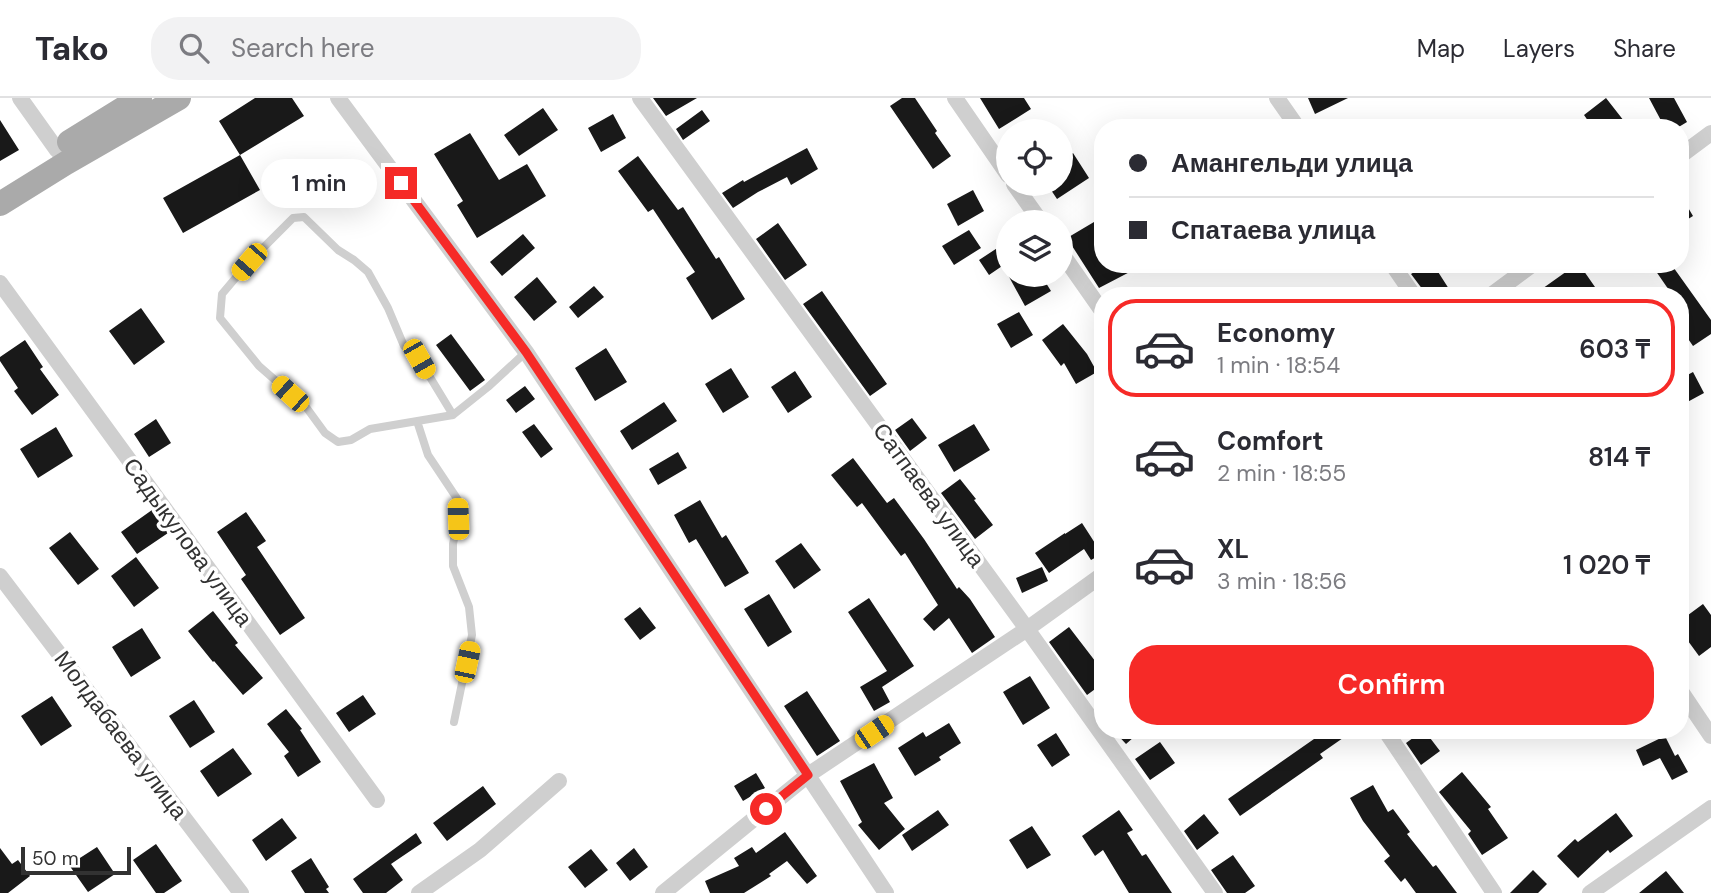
<!DOCTYPE html>
<html lang="en">
<head>
<meta charset="utf-8">
<style>
	body { margin:0; font-family:"DM Sans",sans-serif; background:#f2f2f3; color:#2b2b33; height:100vh; display:flex; flex-direction:column; font-size:26px; white-space:nowrap }
	* { box-sizing:border-box; margin:0 }
	p { font-size:23px; color:#7c7c81 }
	.icon { flex:none; width:38px; height:38px; fill:none; stroke:currentColor; stroke-width:2; stroke-linecap:round; stroke-linejoin:round }
	.map { position:relative; flex:1; overflow:hidden }
	.drawer { position:absolute; left:1094px; top:189px; width:595px; height:452px; display:flex; flex-direction:column; background:#fff; border-radius:28px; box-shadow:0 7px 28px #0002 }
	.drawer>* { flex:none }
	.banner { position:absolute; left:1094px; top:21px; width:595px; height:154px; border-radius:28px; box-shadow:0 7px 28px #0002; display:grid; align-content:center; height:154px; padding:0 35px; background:#fff }
	.tools { position:absolute; left:996px; top:21px; display:grid; gap:14px }
	.tools a { display:grid; place-items:center; width:77px; height:77px; border-radius:50%; background:#fff; box-shadow:0 7px 28px #0002; font-size:35px }
	.scale { position:absolute; left:21px; bottom:18px; width:110px; box-sizing:border-box; padding-left:7px; border:4px solid #323232; border-top:0; font-size:19px; line-height:24px; white-space:nowrap; color:#323232; -webkit-text-stroke:5px #fff; paint-order:stroke }
	.end { position:absolute; width:32px; height:32px; margin:-16px; border:9px solid #f62a27; background:#fff; box-shadow:0 0 0 4px #fff }
	.from { border-radius:50% }
	.bubble { position:absolute; height:49px; border-radius:24px; background:#fff; box-shadow:0 7px 28px #0002; font-size:23px; font-weight:600; line-height:49px; text-align:center }
	.car { position:absolute; width:21px; height:42px; margin:-21px -10px; border-radius:9px; box-shadow:0 0 5px 2px #0007; background:linear-gradient(#f5c518 24%,#345 0 40%,#f5c518 0 76%,#345 0 86%,#f5c518 0) }
	.banner b { display:flex; align-items:center; gap:24px; height:66px; font-size:26px }
	.banner b+b { border-top:2px solid #e1e1e2 }
	.banner i { width:18px; height:18px; background:#2b2b33 }
	ul { padding:12px 0 0; list-style:none }
	li { display:flex; align-items:center; gap:21px; height:98px; margin:0 14px 10px; padding:0 21px; border:4px solid transparent; border-radius:28px }
	li div { flex:1 }
	li b { display:block; font-size:26px }
	li em { font-style:normal; font-weight:600 }
	li.current { border-color:#f62a27 }
	li>.icon { width:63px; height:63px; stroke-width:1.5 }
	.button { display:flex; gap:14px; margin-top:auto; padding:14px 35px }
	.button a { flex:1; height:80px; border-radius:28px; background:#f62a27; color:#fff; font-size:28px; font-weight:600; line-height:80px; text-align:center }
	header { display:flex; align-items:center; gap:42px; box-sizing:border-box; height:98px; padding:0 35px; background:#fff; border-bottom:2px solid #e1e1e2 }
	header strong { font-size:33px }
	nav { display:flex; gap:38px; margin-inline-start:auto; font-size:24px }
	.search { width:490px; height:63px; background:#f2f2f3; display:flex; align-items:center; gap:18px; box-sizing:border-box; padding:0 24px; border-radius:28px; color:#7c7c81; font-size:26px }
	.map>svg:first-child { display:block }
</style>
</head>
<body>
<header>
<strong>Tako</strong>
<div class="search"><svg class="icon" aria-label="search" viewBox="0 0 24 24"><circle cx="10" cy="10" r="6"/><path d="M15 15l6 6"/></svg>Search here</div>
<nav><a>Map</a><a>Layers</a><a>Share</a></nav>
</header>
<div class="map">
<svg width="1711" height="795" viewBox="0 0 1711 795">
	<rect width="100%" height="100%" fill="#fff"/>
	<path fill="#191919" d="M255,0H292L304,18L240,57L219,23Z
		M653,0H697L666,18Z
		M902,0H915L937,33L935,35L951,58L933,71L890,8Z
		M980,0H1024L1031,11L999,31Z
		M1308,0H1348L1315,16Z
		M1606,0L1624,23L1615,30H1593L1584,17Z
		M1649,0H1674L1687,24L1677,30H1665Z
		M543,10L558,32L519,58L504,37Z
		M702,12L710,23L683,42L676,31Z
		M613,16L626,40L601,54L588,30Z
		M0,22L19,52L0,63Z
		M470,35L499,82L527,66L546,98L477,140L457,107L463,103L434,56Z
		M807,50L818,71L791,87L787,79L758,94L733,110L722,95L743,82L744,84Z
		M1073,55L1089,80L1057,101L1047,86H1060V63Z
		M240,57L260,92L183,135L163,100Z
		M638,58L678,112L683,109L716,161L719,159L745,201L712,222L686,180L695,174L653,111L648,114L618,73Z
		M973,92L984,113L958,128L947,106Z
		M1680,96L1693,118L1680,126Z
		M1094,124L1102,137V166H1145L1099,190L1067,140Z
		M778,125L807,167L785,182L756,141Z
		M969,132L981,150L954,167L942,148Z
		M523,136L535,150L502,178L490,164Z
		M1008,143V164L989,177L979,162Z
		M1427,166H1433L1449,191L1438,198H1424L1423,192L1411,176Z
		M1577,166H1579L1595,189L1582,198H1532Z
		M1651,166H1671L1711,222V236L1693,248L1680,229V198H1673Z
		M1008,177H1041L1051,193L1025,208Z
		M537,179L557,204L534,223L514,199Z
		M594,188L604,199L578,220L569,209Z
		M822,193L887,286L870,298L803,206Z
		M141,210L165,244L134,267L109,233Z
		M1019,214L1033,237L1011,250L997,226Z
		M1063,226L1087,256L1097,274L1076,286L1064,265L1061,268L1042,242Z
		M451,236L485,282L470,293L436,247Z
		M25,242L43,269L40,271L59,297L32,317L14,293L18,290L0,263V259Z
		M606,250L627,284L595,303L575,270Z
		M731,270L749,299L723,315L705,286Z
		M795,273L812,299L788,315L771,289Z
		M1693,274L1704,295L1680,308V281Z
		M525,288L535,301L516,315L506,302Z
		M664,304L677,323L632,352L620,333Z
		M912,320L927,340L910,353L895,332Z
		M156,321L171,345L149,359L134,336Z
		M534,326L553,351L541,360L522,334Z
		M974,326L990,352L954,374L938,347Z
		M56,329L73,358L38,380L20,351Z
		M678,354L687,370L658,387L649,371Z
		M853,360L887,405L894,400L924,441L957,491L959,489L970,501L995,539L972,555L949,520L934,533L923,521L938,507L905,455L901,458L862,405L857,409L831,377Z
		M960,381L976,401L974,402L993,427L975,441L941,395Z
		M700,402L722,440L726,437L749,475L725,489L696,441L689,445L674,417Z
		M152,412L168,435L137,456L121,434Z
		M246,414L266,443L257,449L305,520L280,537L241,481L246,477L217,434Z
		M1082,425L1102,456L1091,462L1084,451L1049,475L1035,455L1065,435V436Z
		M70,434L99,471L78,487L49,450Z
		M801,445L821,472L794,491L775,463Z
		M136,459L159,490L134,509L111,478Z
		M1042,469L1048,483L1022,495L1016,480Z
		M769,496L792,534L768,549L744,511Z
		M869,500L914,568L882,589L890,604L874,613L860,589L887,573L848,514Z
		M1703,506L1711,517V549L1699,558L1680,532V523Z
		M640,509L656,530L640,542L624,521Z
		M213,513L238,545L235,547L263,580L243,597L214,563L213,564L188,533Z
		M1069,529L1102,572V586L1087,597L1049,544Z
		M142,530L161,560L131,579L112,549Z
		M1030,578L1050,610L1023,627L1003,594Z
		M807,593L840,643L817,658L784,608Z
		M363,597L376,616L349,634L336,615Z
		M52,598L72,628L41,648L21,618Z
		M194,602L215,634L190,650L169,618Z
		M286,611L302,631L300,632L321,664L298,679L284,658L289,654L267,626Z
		M949,625L961,645L939,659L941,662L915,678L898,650L923,634L926,639Z
		M1113,632H1142L1126,646Z
		M1307,632H1336L1343,640L1320,656L1323,660L1240,718L1228,701L1314,641Z
		M1424,632L1440,653L1421,667L1406,645Z
		M1056,635L1070,657L1052,669L1037,647Z
		M1665,638L1675,658L1678,656L1688,674L1672,682L1660,660L1643,668L1636,652Z
		M1160,644L1175,665L1150,682L1135,661Z
		M233,650L252,676L218,699L200,673Z
		M874,665L893,700L884,705L905,731L879,752L858,727L862,724L840,683Z
		M1462,674L1491,709L1488,711L1508,740L1482,757L1468,736L1471,733L1439,694Z
		M756,675L765,690L743,703L734,688Z
		M1373,687L1388,714L1393,711L1410,734L1407,736L1433,769L1436,767L1457,795H1416L1405,780L1401,784L1384,763L1390,758L1363,723L1350,700Z
		M483,688L496,706L447,743L433,725Z
		M938,712L949,727L912,753L902,737Z
		M1119,712L1133,732L1127,735L1142,758L1146,756L1172,795H1129L1103,752L1095,758L1082,738Z
		M1616,715L1633,738L1610,755L1608,752L1578,780L1557,758L1575,741L1578,744Z
		M1204,716L1219,735L1197,752L1184,733Z
		M282,720L297,740L266,763L252,742Z
		M1032,728L1051,757L1027,771L1009,742Z
		M785,734L817,778L807,786L787,763L769,776L771,778L744,795H710L705,783L739,768L734,760L752,749L756,755Z
		M416,735L422,745L391,766L403,782L386,795H363L353,781Z
		M156,746L182,783L164,795H156L133,762Z
		M97,749L115,776L88,794L69,767Z
		M0,750L12,766L18,762L30,778L8,795H0Z
		M634,750L648,769L630,783L616,765Z
		M591,751L608,772L585,790L568,769Z
		M1233,757L1255,788L1245,795H1227L1211,772Z
		M311,760L329,789L326,791L329,795H305L291,773Z
		M1533,772L1547,786L1538,795H1510Z
		M1666,773L1684,795H1639Z"/>
	<g fill="none" stroke-linecap="round" stroke-linejoin="round">
		<path stroke="#cfcfcf" stroke-width="8" d="M453,317L419,261L404,248L388,210L368,174L354,162L338,152L304,119L293,120L249,164L222,196L220,220L259,268L306,309L325,335L338,344L351,342L370,331L453,317L488,289L526,254
			M417,323L428,357L458,402V421L453,446V468L469,509L472,537L454,624"/>
		<path stroke="#cfcfcf" stroke-width="16" d="M20,0L57,52
			M338,0L526,254L886,795
			M640,0L1027,531L1215,795
			M955,0L1008,77
			M1277,0L1298,30
			M1680,58L1711,35
			M1014,86L1041,124
			M1060,153L1102,213
			M1392,166L1414,198
			M0,185L377,702
			M1490,198L1533,166
			M0,478L241,795
			M1680,592L1711,638
			M1385,632L1494,795
			M419,795L480,752L559,683
			M663,795L808,677L1027,531L1102,477
			M1590,795L1711,710"/>
		<path stroke="#aaa" stroke-width="24" d="M69,44L140,0
			M0,106L66,65L179,0"/>
	</g>
	<g fill="none" stroke-linecap="round" stroke-linejoin="round">
		<path stroke="#f62a27" stroke-width="9" d="M401,85L526,254L808,677L766,711"/>
	</g>
	<g text-anchor="middle" stroke-width="7" stroke-linejoin="round" paint-order="stroke">
		<g font-size="23" fill="#323232" stroke="#fff">
			<text transform="translate(929 397) rotate(54)" y="8">Сатпаева улица</text>
			<text transform="translate(188 444) rotate(54)" y="8">Садыкулова улица</text>
			<text transform="translate(121 637) rotate(53)" y="8">Молдабаева улица</text>
		</g>
	</g>
</svg>
<div class="tools">
<a><svg class="icon" aria-label="locate" viewBox="0 0 24 24"><circle cx="12" cy="12" r="6"/><path d="M12 2v4M12 18v4M2 12h4M18 12h4"/></svg></a>
<a><svg class="icon" aria-label="layers" viewBox="0 0 24 24"><path d="M12 4l9 5-9 5-9-5zM3 14l9 5 9-5"/></svg></a>
</div>
<div class="scale">50 m</div>
<i class="end from" style="left:766px;top:711px"></i>
<i class="end" style="left:401px;top:85px"></i>
<div class="bubble" style="left:261px;top:61px;width:116px">1 min</div>
<i class="car" style="left:249px;top:164px;rotate:221deg"></i>
<i class="car" style="left:419px;top:261px;rotate:150deg"></i>
<i class="car" style="left:290px;top:296px;rotate:312deg"></i>
<i class="car" style="left:458px;top:421px;rotate:358deg"></i>
<i class="car" style="left:467px;top:564px;rotate:12deg"></i>
<i class="car" style="left:874px;top:634px;rotate:56deg"></i>
<div class="banner">
<b><i class="from"></i>Амангельди улица</b>
<b><i></i>Спатаева улица</b>
</div>
<section class="drawer">
<ul>
<li class="current"><svg class="icon" aria-label="car" viewBox="0 0 24 24"><path d="M5 17H2v-5l4-1 3-4h7l3 4 3 1v5h-3M9 17h6M6 11h13"/><circle cx="7" cy="17" r="2"/><circle cx="17" cy="17" r="2"/></svg><div><b>Economy</b><p>1 min · 18:54</p></div><em>603 ₸</em></li>
<li><svg class="icon" aria-label="car" viewBox="0 0 24 24"><path d="M5 17H2v-5l4-1 3-4h7l3 4 3 1v5h-3M9 17h6M6 11h13"/><circle cx="7" cy="17" r="2"/><circle cx="17" cy="17" r="2"/></svg><div><b>Comfort</b><p>2 min · 18:55</p></div><em>814 ₸</em></li>
<li><svg class="icon" aria-label="car" viewBox="0 0 24 24"><path d="M5 17H2v-5l4-1 3-4h7l3 4 3 1v5h-3M9 17h6M6 11h13"/><circle cx="7" cy="17" r="2"/><circle cx="17" cy="17" r="2"/></svg><div><b>XL</b><p>3 min · 18:56</p></div><em>1 020 ₸</em></li>
</ul>
<div class="button"><a>Confirm</a></div>
</section>
</div>
</body>
</html>
